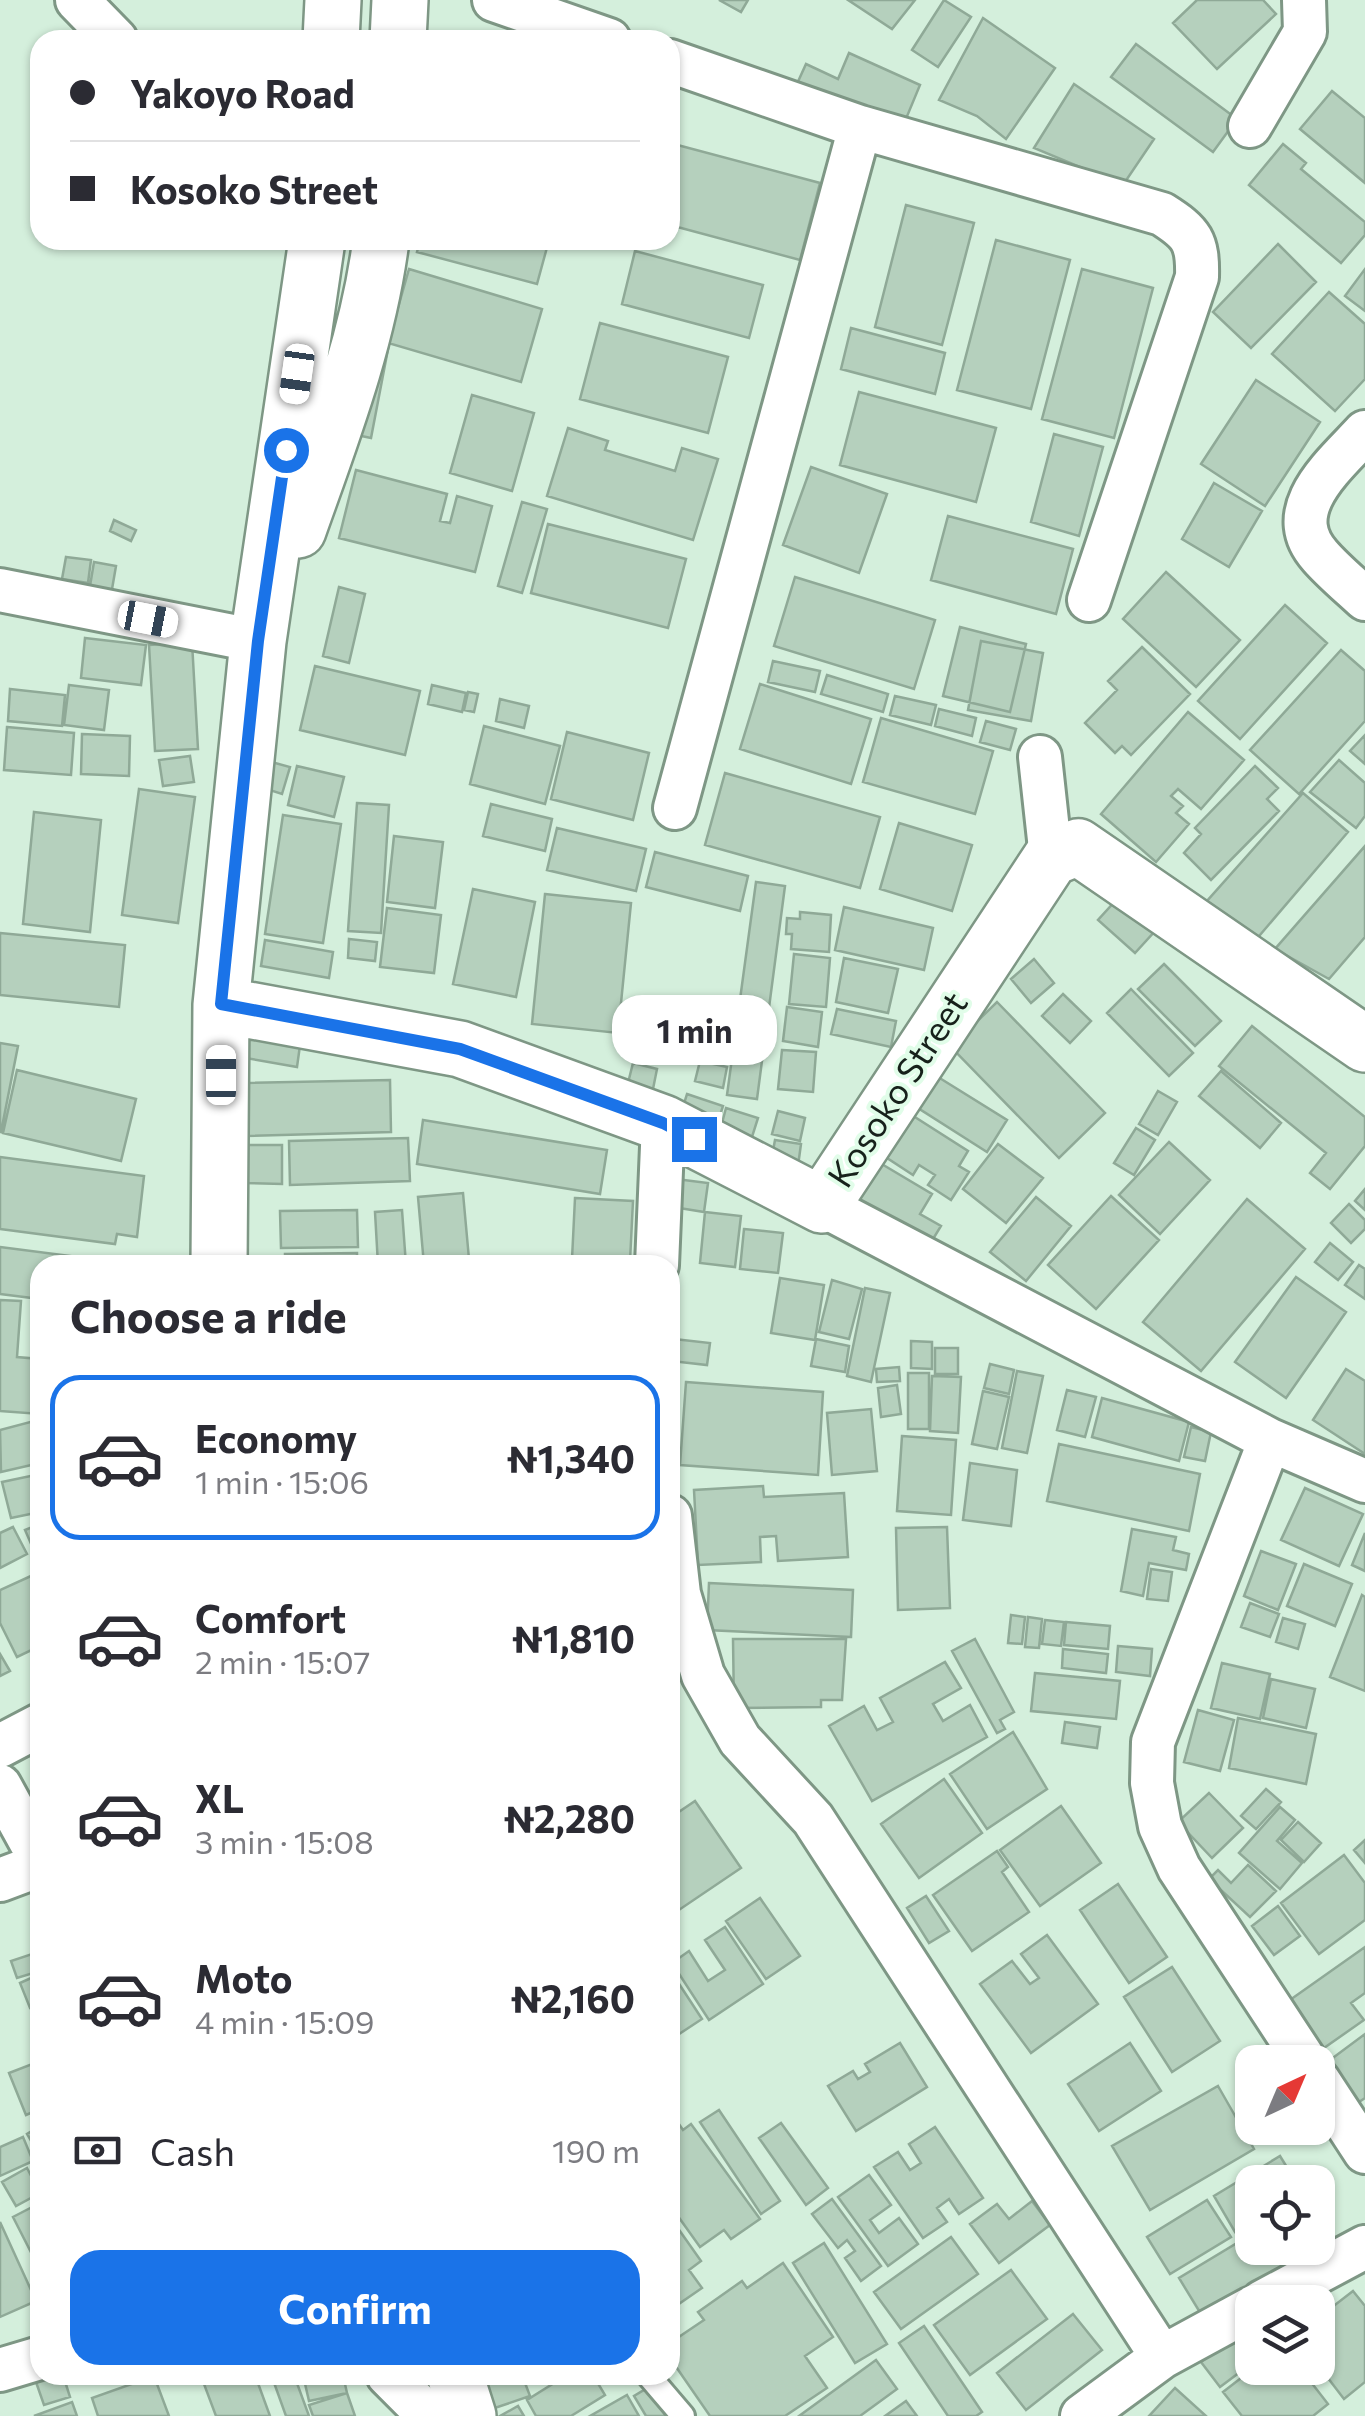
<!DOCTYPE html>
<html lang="en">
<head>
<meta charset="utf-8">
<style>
	body { margin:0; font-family:Commissioner,sans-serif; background:#f7f7f7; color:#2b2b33; height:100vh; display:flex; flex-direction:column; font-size:38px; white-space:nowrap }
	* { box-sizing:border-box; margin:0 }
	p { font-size:32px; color:#7c7c81 }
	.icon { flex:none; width:55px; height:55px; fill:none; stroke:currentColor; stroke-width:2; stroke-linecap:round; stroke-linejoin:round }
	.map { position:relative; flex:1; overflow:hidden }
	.side { position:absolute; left:30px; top:1255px; width:650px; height:1130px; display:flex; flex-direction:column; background:#fff; border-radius:30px; box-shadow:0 2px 8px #0004 }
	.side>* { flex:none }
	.top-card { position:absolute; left:30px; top:30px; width:650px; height:220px; border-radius:30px; box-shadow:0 2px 8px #0004; display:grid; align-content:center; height:220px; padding:0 40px; background:#fff }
	.needle { width:65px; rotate:44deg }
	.controls { position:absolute; left:1235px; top:2045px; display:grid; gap:20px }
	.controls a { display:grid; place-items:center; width:100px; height:100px; border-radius:20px; background:#fff; box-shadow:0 2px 8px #0004; font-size:50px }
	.end { position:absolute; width:45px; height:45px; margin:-22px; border:12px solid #1a73e8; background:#fff; box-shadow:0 0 0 5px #fff }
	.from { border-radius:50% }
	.bubble { position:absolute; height:70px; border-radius:30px; background:#fff; box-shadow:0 2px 8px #0004; font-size:32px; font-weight:700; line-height:70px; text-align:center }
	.car { position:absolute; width:30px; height:60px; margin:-30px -15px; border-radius:12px; box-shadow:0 0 8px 2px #0007; background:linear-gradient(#fff 24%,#345 0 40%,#fff 0 76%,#345 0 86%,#fff 0) }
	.top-card b { display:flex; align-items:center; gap:35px; height:95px; font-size:38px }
	.top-card b+b { border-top:2px solid #e1e1e2 }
	.top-card i { width:25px; height:25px; background:#2b2b33 }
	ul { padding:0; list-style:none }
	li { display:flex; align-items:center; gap:30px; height:165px; margin:0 20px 15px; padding:0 20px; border:5px solid transparent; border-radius:30px }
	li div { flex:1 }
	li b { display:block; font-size:38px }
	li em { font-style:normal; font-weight:700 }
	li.current { border-color:#1a73e8 }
	li>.icon { width:90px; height:90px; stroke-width:1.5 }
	h2 { padding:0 40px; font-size:45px; line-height:120px }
	.pay { display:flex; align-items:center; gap:25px; height:110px; padding:0 40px; font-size:38px }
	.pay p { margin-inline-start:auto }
	.cta { display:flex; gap:20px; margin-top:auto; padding:20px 40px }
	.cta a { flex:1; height:115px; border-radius:30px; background:#1a73e8; color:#fff; font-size:40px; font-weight:700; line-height:115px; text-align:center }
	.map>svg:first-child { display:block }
</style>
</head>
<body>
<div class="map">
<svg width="1365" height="2416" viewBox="0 0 1365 2416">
	<rect width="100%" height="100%" fill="#d4efdc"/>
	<path fill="#b5d0bd" stroke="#8fa997" stroke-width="2.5" d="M719,0H748L741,12Z
		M848,0H915L892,29Z
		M944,0L971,17L938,67L912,50Z
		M1197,0H1263L1276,14L1217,69L1173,23Z
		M983,18L1055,68L1006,139L977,116L939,100Z
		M1136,44L1237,119L1213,152L1111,77Z
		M849,53L920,85L903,126L796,86L806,64L838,79Z
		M1074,84L1154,139L1123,185L1034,148Z
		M1332,91L1365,118V183L1300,129Z
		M670,143L820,183L800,260L670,225Z
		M1283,144L1306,163L1301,169L1365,222V235L1341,263L1249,185Z
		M906,205L974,223L942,345L875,327Z
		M420,240H549L537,284L417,252Z
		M996,240L1070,260L1031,409L957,390Z
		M1278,244L1316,282L1251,348L1213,312Z
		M635,251L763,285L749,338L622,304Z
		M409,269L542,309L521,382L388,343Z
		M1082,269L1153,288L1114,438L1042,419Z
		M1365,269V311L1345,296Z
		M1329,292L1365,324V379L1335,411L1272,354Z
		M600,323L728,357L708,433L580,399Z
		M851,328L945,353L935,394L841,369Z
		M364,339L389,344L371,438L347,433Z
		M1256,380L1320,422L1265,506L1201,464Z
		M859,392L996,428L976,502L840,465Z
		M472,395L534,413L512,491L450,473Z
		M568,428L608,441L605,450L675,471L682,448L718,459L693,540L547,496Z
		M1054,434L1103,447L1079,536L1031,522Z
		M811,467L887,494L859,573L783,545Z
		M356,470L447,494L440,521L450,523L457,496L492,506L475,572L339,538Z
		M1214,483L1262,511L1229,567L1182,539Z
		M522,502L547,509L522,593L498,586Z
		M948,516L1073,549L1056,614L931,580Z
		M114,520L136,530L131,541L110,531Z
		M548,524L686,559L668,628L531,593Z
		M66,557L91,560L88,583L62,579Z
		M94,562L116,566L111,595L89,592Z
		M1166,572L1240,640L1196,687L1123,619Z
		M795,577L935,620L914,689L774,646Z
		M339,587L365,594L349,663L323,656Z
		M1285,605L1327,643L1240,739L1198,701Z
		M960,627L1026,644L1010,712L943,696Z
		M85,638L146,645L141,685L81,678Z
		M981,641L1043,653L1031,721L968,710Z
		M192,642L198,749L155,751L149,645Z
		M1142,647L1190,694L1131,755L1122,746L1115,753L1085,723L1117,690L1108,681Z
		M1341,650L1365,671V721L1299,794L1250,750Z
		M773,661L820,671L815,692L768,682Z
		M315,666L420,691L405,755L300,730Z
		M827,675L888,694L883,712L821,694Z
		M760,684L871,719L851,784L740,749Z
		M69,685L109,690L104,730L64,725Z
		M432,685L466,693L462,712L428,704Z
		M10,689L65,695L62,726L8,721Z
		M468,692L478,694L474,712L464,710Z
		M895,696L936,705L931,725L890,715Z
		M500,699L529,706L524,728L496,721Z
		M939,709L976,718L972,736L935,726Z
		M1188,712L1244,760L1201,809L1178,789L1171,796L1183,806L1176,813L1189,824L1156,862L1101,814Z
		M881,718L993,751L975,814L863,782Z
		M986,721L1016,729L1010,750L980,742Z
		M484,726L560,746L545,804L470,784Z
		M7,727L74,733L71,775L4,770Z
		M567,732L649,753L633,820L551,799Z
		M82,734L130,736L129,776L81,774Z
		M1365,735V764L1350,751Z
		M190,756L194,782L163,786L159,760Z
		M264,760L290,767L282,794L257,786Z
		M1339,760L1365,783V816L1356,828L1310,792Z
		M297,766L344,777L334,817L288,805Z
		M1255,766L1278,788L1267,799L1279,811L1211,880L1184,853L1201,834L1195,828Z
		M725,773L880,817L860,888L705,845Z
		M139,789L195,797L178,923L122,915Z
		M1303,793L1348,832L1254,942L1207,901Z
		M357,803L389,805L381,933L348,931Z
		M491,804L552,819L545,851L483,836Z
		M34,812L101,820L90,932L23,924Z
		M283,815L341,824L323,943L265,934Z
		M899,823L972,845L952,911L880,889Z
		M557,828L646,849L636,891L547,870Z
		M394,836L443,842L435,908L387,902Z
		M1365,846V937L1329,979L1275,949Z
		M655,852L748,876L740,911L646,887Z
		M756,882L785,886L757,1099L727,1095Z
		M473,889L535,902L516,997L453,984Z
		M545,894L631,903L618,1033L532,1024Z
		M1118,898L1155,931L1135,953L1098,920Z
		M844,907L933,928L924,970L835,950Z
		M387,908L441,915L434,973L380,967Z
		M800,912L831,915L829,952L791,949L792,934H786L787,918L800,919Z
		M0,933L125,945L119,1007L0,995Z
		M349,939L377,942L375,961L348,958Z
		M265,940L333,952L329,978L261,966Z
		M794,954L830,958L826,1007L789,1004Z
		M844,958L898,969L888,1013L836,1002Z
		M1034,959L1054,983L1031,1003L1011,979Z
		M1164,964L1221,1021L1195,1046L1138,989Z
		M1131,989L1193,1053L1169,1076L1107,1013Z
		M1063,994L1091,1021L1070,1043L1042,1016Z
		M997,1002L1105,1113L1059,1158L951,1047Z
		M787,1007L822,1012L818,1047L783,1041Z
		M837,1009L896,1021L891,1047L831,1034Z
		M239,1021L302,1031L297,1067L234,1056Z
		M1252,1026L1365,1117V1146L1330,1189L1310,1173L1326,1153L1219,1066Z
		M640,1036L665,1042L660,1062L635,1056Z
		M0,1043L18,1046L1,1132H0Z
		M782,1050L816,1052L813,1092L778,1089Z
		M700,1061L727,1067L723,1088L695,1081Z
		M633,1063L657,1069L653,1089L628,1083Z
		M17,1070L136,1099L121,1161L3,1133Z
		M1221,1071L1281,1123L1260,1148L1199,1096Z
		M938,1077L1007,1120L987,1152L918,1108Z
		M390,1080L391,1132L243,1136L241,1083Z
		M1158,1091L1177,1102L1158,1135L1139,1124Z
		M687,1094L723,1106L717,1125L681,1113Z
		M726,1108L758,1118L752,1137L721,1127Z
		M778,1111L805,1118L800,1141L772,1134Z
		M907,1112L968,1151L959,1166L969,1172L951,1200L928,1185L935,1175L919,1165L913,1175L881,1154Z
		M423,1120L607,1150L600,1194L417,1164Z
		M1136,1128L1155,1140L1134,1175L1114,1163Z
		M408,1138L410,1181L290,1185L289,1141Z
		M775,1140L801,1144L798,1166L771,1162Z
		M1169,1142L1210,1180L1160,1234L1119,1195Z
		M998,1144L1043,1178L1006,1223L963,1189Z
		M241,1145H282V1184L241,1183Z
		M0,1157L144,1176L137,1237L117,1234L115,1244L0,1229Z
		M880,1163L932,1194L920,1214L941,1226L930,1244L858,1199Z
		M676,1179L708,1183L704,1212L673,1207Z
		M1365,1189V1210L1355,1201Z
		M463,1193L469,1259L479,1258L480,1265H424L418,1197Z
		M1111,1196L1159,1240L1096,1309L1048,1265Z
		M1036,1197L1071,1226L1026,1281L990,1252Z
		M575,1198L633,1201L630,1261L572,1259Z
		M1247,1199L1305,1249L1201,1371L1143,1322Z
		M1349,1204L1365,1220V1229L1351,1243L1331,1223Z
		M357,1210L358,1247L281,1248L280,1211Z
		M402,1210L406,1265H378L375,1212Z
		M705,1212L741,1216L735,1267L700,1263Z
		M744,1229L783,1233L778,1273L740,1269Z
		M1330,1243L1353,1262L1338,1280L1315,1262Z
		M0,1247L86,1258L85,1265H40V1299L0,1294Z
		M357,1253V1265H285V1254Z
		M1359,1265L1365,1269V1299L1345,1285Z
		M1296,1277L1346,1312L1286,1398L1235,1362Z
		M780,1278L824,1285L815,1340L771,1333Z
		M832,1280L862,1289L849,1339L819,1332Z
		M865,1288L890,1293L871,1382L847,1376Z
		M0,1300L21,1301L17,1357L40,1359V1414L0,1411Z
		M674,1339L710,1343L707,1365L671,1361Z
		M816,1339L849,1346L845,1372L811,1366Z
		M911,1341L932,1342V1369L911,1368Z
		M935,1348H958V1374H935Z
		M990,1364L1014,1370L1009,1394L984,1388Z
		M899,1367L900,1381L877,1382L876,1369Z
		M1346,1369L1365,1381V1454L1313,1420Z
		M1017,1371L1043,1376L1027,1453L1002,1448Z
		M908,1373H929V1429H908Z
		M932,1376L961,1377L958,1433L930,1431Z
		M686,1382L823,1392L818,1475L680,1465Z
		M897,1385L901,1414L881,1417L878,1388Z
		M1067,1390L1096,1397L1085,1437L1057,1430Z
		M983,1391L1009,1397L997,1449L972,1444Z
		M1102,1398L1189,1422L1179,1461L1092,1437Z
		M871,1409L877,1471L832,1475L827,1413Z
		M34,1421L40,1463L1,1472L0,1430Z
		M1191,1427L1211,1432L1205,1461L1184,1457Z
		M902,1436L956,1440L951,1515L897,1511Z
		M1059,1444L1200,1474L1189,1531L1047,1501Z
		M970,1463L1017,1470L1011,1526L963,1520Z
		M40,1474V1512L11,1518L2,1482Z
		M763,1486L764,1497L844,1493L848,1557L778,1561L776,1536L760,1537L761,1562L698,1565L694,1490Z
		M1305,1488L1363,1514L1339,1566L1281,1540Z
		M40,1524V1551L35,1553L25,1530Z
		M13,1527L27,1554L0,1568V1533Z
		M947,1527L950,1608L898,1610L896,1528Z
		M1132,1529L1176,1537L1173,1550L1189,1554L1186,1570L1149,1563L1143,1596L1121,1591Z
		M1365,1533V1571L1352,1565Z
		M1261,1551L1296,1564L1278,1610L1244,1596Z
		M1304,1564L1352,1584L1335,1626L1287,1606Z
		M1151,1569L1172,1572L1168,1601L1147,1599Z
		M31,1576L40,1594V1646L17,1657L0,1623V1590Z
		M709,1583L853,1590L851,1637L707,1630Z
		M1362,1595L1365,1597V1691L1330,1677Z
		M1250,1603L1279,1614L1270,1637L1241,1627Z
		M1011,1615L1025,1617L1022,1644L1008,1643Z
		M1028,1617L1042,1619L1039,1648L1025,1647Z
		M1283,1618L1305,1624L1298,1649L1276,1642Z
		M1045,1620L1064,1622L1061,1646L1042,1644Z
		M1066,1622L1110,1626L1108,1649L1064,1645Z
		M733,1639H846L842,1700H821V1707L734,1708Z
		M975,1639L1014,1712L1000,1720L1005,1729L997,1733L952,1651Z
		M1118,1646L1152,1649L1150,1676L1116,1672Z
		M1063,1649L1108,1654L1106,1673L1062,1668Z
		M0,1654L10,1671L0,1676Z
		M945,1662L961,1688L933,1704L943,1721L970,1705L987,1737L872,1801L829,1726L864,1706L877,1730L893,1722L880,1698Z
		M1222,1663L1270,1674L1260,1719L1211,1708Z
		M1035,1673L1120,1681L1116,1719L1031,1711Z
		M1271,1679L1315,1689L1306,1728L1263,1718Z
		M1198,1710L1234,1720L1220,1771L1184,1762Z
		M1238,1718L1316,1734L1306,1784L1229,1768Z
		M1065,1722L1100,1727L1097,1748L1062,1743Z
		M1013,1732L1047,1789L987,1829L950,1774Z
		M944,1779L982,1833L919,1878L881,1824Z
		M1266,1789L1281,1802L1256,1829L1241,1816Z
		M1209,1793L1243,1828L1212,1858L1178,1822Z
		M695,1801L741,1868L670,1916V1818Z
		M1061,1806L1101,1863L1040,1906L1000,1850Z
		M1280,1807L1295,1820L1277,1841L1302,1863L1280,1889L1239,1853Z
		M1298,1822L1321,1843L1304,1862L1281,1840Z
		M1365,1840V1863L1354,1850Z
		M997,1851L1008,1867L1002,1872L1029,1912L972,1951L933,1895Z
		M1344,1855L1365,1883V1920L1319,1954L1281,1903Z
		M1248,1865L1276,1891L1250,1917L1209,1879L1218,1870L1231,1883Z
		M1118,1884L1167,1957L1129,1983L1080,1910Z
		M926,1896L949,1931L929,1943L907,1908Z
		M760,1898L800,1956L766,1979L726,1921Z
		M1278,1906L1300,1936L1274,1955L1252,1926Z
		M725,1927L763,1984L709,2020L672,1963L689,1951L708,1981L725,1970L705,1940Z
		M1047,1935L1098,2004L1031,2053L980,1984L1012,1961L1030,1984L1039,1978L1021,1954Z
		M1365,1947V1993L1351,2003L1364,2020L1314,2055L1280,2007Z
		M35,1953L40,1971L17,1978L11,1961Z
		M1172,1967L1220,2041L1172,2072L1124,1997Z
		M670,1970L702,2019L670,2040Z
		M40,1974V2004L30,2008L20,1983Z
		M1365,2034V2098L1356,2104L1326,2063Z
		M900,2043L927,2087L856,2131L828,2086L853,2071L858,2079L870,2072L865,2064Z
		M1130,2043L1161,2091L1099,2131L1068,2084Z
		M40,2061V2109L26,2115L9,2073Z
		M1218,2086L1254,2149L1150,2210L1112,2146Z
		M719,2110L780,2201L761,2214L700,2122Z
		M672,2114L683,2130L691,2124L760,2219L731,2239L724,2230L700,2247L670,2205Z
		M781,2123L828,2188L806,2205L759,2138Z
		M40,2126V2156L27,2134Z
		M935,2127L983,2198L959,2214L949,2199L937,2208L947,2222L923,2238L874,2167L898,2152L910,2170L921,2163L909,2144Z
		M23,2137L33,2161L0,2176V2147Z
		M1280,2156L1296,2182H1252V2221L1235,2232L1214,2196Z
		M27,2168L40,2193L16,2206L2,2182Z
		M869,2175L891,2205L870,2220L879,2233L899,2218L918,2244L888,2266L838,2197Z
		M832,2199L881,2266L861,2281L845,2258L855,2251L847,2240L838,2248L812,2214Z
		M1207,2200L1231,2237L1170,2274L1147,2237Z
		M1032,2201L1050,2225L999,2263L970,2224L997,2204L1009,2219Z
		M40,2203V2270L13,2217Z
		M670,2217L701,2261L689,2270L702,2288L670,2310Z
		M1318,2221L1328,2238L1318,2244Z
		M0,2222L36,2301L0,2317Z
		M1252,2234V2248H1312L1201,2314L1179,2278Z
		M951,2237L978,2274L901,2329L874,2292Z
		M824,2243L887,2344L855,2363L793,2263Z
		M783,2263L833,2337L805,2356L827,2388L785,2416H710L670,2358V2343L704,2320L698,2312L742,2281L747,2288Z
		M1011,2270L1047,2319L970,2375L934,2325Z
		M1353,2291L1365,2306V2382L1344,2399L1318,2365V2318Z
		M1073,2314L1102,2350L1026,2410L997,2373Z
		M1252,2324V2363L1220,2387L1201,2362Z
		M924,2326L982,2412L976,2416H948L899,2343Z
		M876,2360L897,2389L860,2416H799Z
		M1254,2368H1300L1328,2404L1313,2416H1242L1223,2392Z
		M63,2375L70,2397L44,2405L36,2382Z
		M255,2375L270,2416H216L201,2376Z
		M294,2375L309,2416H286L272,2377Z
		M303,2375H343L347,2393L309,2401Z
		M474,2375H522L530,2396L486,2411Z
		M567,2375H593L605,2395L571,2416H536L527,2400Z
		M154,2376L169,2416H98L92,2398Z
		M649,2387L666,2416H646L634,2396Z
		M1175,2388L1206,2416H1149Z
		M347,2393L355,2416H313L309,2405Z
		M627,2395L639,2416H590Z
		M906,2401L917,2416H885Z
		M72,2402L77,2416H34Z
		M518,2406L524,2416H500Z"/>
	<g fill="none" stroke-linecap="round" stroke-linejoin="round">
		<g stroke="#7e9785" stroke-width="28">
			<path id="lane" d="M648,2375L683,2416"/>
		</g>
		<g stroke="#7e9785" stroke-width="48">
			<path id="street" d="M77,0L116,40
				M494,0L609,40
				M670,61L860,127L1162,214C1192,233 1198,241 1197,277L1089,600
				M1250,126L1305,32L1304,0
				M1365,432C1335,465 1279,510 1320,556C1333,571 1350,585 1365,599
				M0,590L258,641
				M1040,757L1051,858
				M675,808L860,127
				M822,1205L1270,1440L1365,1481
				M657,1265L663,1123
				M1270,1440L1153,1742L1152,1783L1160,1826L1179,1868L1306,2062
				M670,1516L679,1594L703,1675L740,1740L813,1819L1162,2357
				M0,1746L40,1725
				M0,1786L40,1859
				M0,1880L40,1865
				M1318,2080L1365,2152
				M1262,2302L1365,2247
				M0,2370L40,2358
				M388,2375L429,2416
				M1082,2416L1162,2357L1252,2308"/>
		</g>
		<g stroke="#7e9785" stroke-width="60">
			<path id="secondary" d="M331,40L333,0
				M398,40L400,0
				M298,530C332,434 368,341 381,240
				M221,1005L460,1049L663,1123L822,1205L1051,858L1078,847L1365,1044
				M219,1265L221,1005L258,641L317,240
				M455,2375L468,2416"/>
		</g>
		<use href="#lane" stroke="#fff" stroke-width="22"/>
		<use href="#street" stroke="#fff" stroke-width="42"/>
		<use href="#secondary" stroke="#fff" stroke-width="55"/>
	</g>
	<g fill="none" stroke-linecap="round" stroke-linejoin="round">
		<path stroke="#1a73e8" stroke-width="12" d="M286,450L258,641L221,1004L460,1049L663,1123L694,1139"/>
	</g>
	<g text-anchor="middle" stroke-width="8" stroke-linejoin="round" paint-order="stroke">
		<g font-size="35" fill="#17211b" stroke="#e1fde9">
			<text transform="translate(898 1090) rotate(-57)" y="12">Kosoko Street</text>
		</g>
	</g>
</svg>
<div class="controls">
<a><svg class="needle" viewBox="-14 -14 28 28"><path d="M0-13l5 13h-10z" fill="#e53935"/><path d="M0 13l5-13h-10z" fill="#7c7c81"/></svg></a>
<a><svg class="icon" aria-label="locate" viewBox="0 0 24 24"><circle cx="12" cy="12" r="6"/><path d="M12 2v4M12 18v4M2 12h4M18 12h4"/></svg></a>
<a><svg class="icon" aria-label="layers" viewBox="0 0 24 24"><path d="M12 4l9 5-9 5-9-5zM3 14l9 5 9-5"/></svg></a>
</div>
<i class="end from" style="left:286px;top:450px"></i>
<i class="end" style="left:694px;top:1139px"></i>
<div class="bubble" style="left:612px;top:995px;width:165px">1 min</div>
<i class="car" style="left:297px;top:374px;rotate:188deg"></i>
<i class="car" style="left:148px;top:619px;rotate:101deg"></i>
<i class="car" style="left:221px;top:1075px;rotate:0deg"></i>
<div class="top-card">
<b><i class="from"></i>Yakoyo Road</b>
<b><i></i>Kosoko Street</b>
</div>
<section class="side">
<h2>Choose a ride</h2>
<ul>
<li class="current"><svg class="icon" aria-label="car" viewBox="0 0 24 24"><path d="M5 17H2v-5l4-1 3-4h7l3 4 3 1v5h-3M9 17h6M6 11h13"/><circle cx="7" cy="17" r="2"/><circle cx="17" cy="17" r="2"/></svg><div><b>Economy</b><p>1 min · 15:06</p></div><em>₦1,340</em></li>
<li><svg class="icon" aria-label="car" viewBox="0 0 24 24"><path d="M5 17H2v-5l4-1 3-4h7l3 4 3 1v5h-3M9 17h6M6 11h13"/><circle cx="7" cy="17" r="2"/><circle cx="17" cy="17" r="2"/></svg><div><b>Comfort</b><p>2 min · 15:07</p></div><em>₦1,810</em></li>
<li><svg class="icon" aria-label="car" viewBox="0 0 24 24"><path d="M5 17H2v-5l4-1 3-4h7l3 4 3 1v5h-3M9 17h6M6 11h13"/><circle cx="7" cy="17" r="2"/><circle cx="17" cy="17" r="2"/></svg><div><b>XL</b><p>3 min · 15:08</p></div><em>₦2,280</em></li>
<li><svg class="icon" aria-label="car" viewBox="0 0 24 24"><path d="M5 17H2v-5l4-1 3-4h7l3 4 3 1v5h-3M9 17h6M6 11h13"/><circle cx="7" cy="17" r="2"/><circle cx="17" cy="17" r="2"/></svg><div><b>Moto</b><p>4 min · 15:09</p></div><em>₦2,160</em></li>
</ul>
<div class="pay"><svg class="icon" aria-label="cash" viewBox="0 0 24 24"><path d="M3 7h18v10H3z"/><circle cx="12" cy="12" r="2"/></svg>Cash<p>190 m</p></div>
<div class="cta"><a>Confirm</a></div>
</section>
</div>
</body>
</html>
